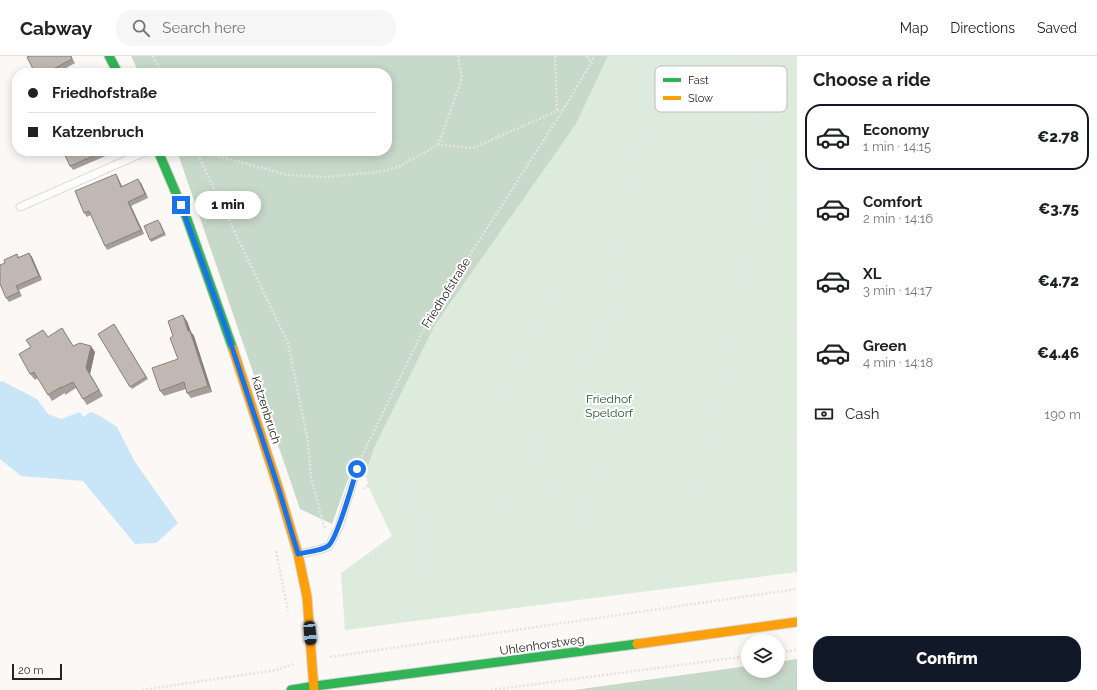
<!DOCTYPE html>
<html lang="en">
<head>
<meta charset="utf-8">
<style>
	body { margin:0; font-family:Raleway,sans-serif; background:#f6f6f6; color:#202124; height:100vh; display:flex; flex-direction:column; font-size:15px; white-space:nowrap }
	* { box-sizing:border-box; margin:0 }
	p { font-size:13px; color:#757577 }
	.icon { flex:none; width:22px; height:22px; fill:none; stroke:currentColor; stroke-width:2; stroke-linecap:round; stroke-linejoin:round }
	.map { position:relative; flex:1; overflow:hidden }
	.sheet { display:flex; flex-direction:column; background:#fff; width:300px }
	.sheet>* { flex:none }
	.guide { position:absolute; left:12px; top:12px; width:380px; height:88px; border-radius:16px; box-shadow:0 2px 10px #0003; display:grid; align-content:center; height:88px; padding:0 16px; background:#fff }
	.controls { position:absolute; left:741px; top:578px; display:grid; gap:8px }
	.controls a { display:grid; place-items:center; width:44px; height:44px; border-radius:50%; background:#fff; box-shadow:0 2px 10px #0003; font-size:20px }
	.scale { position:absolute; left:12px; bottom:10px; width:50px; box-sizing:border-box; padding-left:4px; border:2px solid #28221f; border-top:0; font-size:11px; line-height:14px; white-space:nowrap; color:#28221f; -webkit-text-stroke:3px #fff; paint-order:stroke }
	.end { position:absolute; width:18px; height:18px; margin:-9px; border:5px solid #1a73e8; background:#fff; box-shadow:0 0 0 2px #fff }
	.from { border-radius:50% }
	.bubble { position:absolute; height:28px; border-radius:14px; background:#fff; box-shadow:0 2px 10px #0003; font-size:13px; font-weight:800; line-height:28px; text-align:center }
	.car { position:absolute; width:12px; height:24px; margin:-12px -6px; border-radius:5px; box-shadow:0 0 3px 1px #0007; background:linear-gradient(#222 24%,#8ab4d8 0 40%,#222 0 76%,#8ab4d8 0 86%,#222 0) }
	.guide b { display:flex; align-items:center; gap:14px; height:38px; font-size:15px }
	.guide b+b { border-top:1px solid #e0e0e0 }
	.guide i { width:10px; height:10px; background:#202124 }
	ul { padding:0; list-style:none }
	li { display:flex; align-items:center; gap:12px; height:66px; margin:0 8px 6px; padding:0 8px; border:2px solid transparent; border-radius:16px }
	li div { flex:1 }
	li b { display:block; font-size:15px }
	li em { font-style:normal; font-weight:800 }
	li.on { border-color:#111827 }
	li>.icon { width:36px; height:36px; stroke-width:1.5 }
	h2 { padding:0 16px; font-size:18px; line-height:48px }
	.pay { display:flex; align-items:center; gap:10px; height:44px; padding:0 16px; font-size:15px }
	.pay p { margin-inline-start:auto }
	.button { display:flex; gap:8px; margin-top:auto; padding:8px 16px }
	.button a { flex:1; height:46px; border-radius:16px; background:#111827; color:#fff; font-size:16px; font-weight:800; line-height:46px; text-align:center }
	header { display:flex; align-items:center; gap:24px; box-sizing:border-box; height:56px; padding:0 20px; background:#fff; border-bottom:1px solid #e0e0e0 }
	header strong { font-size:19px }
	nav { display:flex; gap:22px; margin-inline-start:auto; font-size:14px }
	.search { width:280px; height:36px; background:#f6f6f6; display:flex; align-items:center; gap:10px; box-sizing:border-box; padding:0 14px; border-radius:16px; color:#757577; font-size:15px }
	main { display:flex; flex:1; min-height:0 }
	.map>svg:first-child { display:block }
</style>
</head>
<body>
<header>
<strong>Cabway</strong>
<div class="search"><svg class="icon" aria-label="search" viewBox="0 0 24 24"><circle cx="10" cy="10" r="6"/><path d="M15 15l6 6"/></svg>Search here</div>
<nav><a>Map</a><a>Directions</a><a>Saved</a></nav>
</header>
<main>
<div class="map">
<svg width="797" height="634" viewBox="0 0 797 634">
	<rect width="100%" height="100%" fill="#fbf8f6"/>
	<path fill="#dcebdc" d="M608,0H797V516L345,574L341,517L392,480L368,430L366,416L374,392L435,269L576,68Z"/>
	<path fill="#c7d9c8" d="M131,0H608L576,68L435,269L374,392L366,416L352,412L332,468L300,453L177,95H387V17H139Z
		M797,603V634H574L748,610V615H778V606Z"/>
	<path fill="#c9e6f9" d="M2,325L37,343L48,358L61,363L80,356L83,361L91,356L100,360L117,371L135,406L178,467L156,487L135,488L83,425L21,420L0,403V326Z"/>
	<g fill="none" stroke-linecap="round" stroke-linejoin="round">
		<g stroke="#d9d5d2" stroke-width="9">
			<path id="lane" d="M20,151L147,95
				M300,498L322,493L329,490L339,471L357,413"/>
		</g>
		<g stroke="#d9d5d2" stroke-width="11">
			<path id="fast" d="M109,0L118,17
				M158,95L187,163L233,293
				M291,634L315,630L637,588"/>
		</g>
		<g stroke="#d9d5d2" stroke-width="11">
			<path id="slow" d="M233,293L279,434L298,498L307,541L314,634
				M637,588L797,566"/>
		</g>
		<path stroke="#e5e4e2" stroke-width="2.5" stroke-dasharray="2 2" stroke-linecap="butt" d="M153,0L161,17
			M555,0L557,55
			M587,0L591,7
			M659,0L630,135L614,249L578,330L506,333L471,403L703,393L797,386
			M724,0L769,7L797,8
			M769,7V0
			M655,20L770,35H797
			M438,89L462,23L458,0
			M196,95L288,287L308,386L311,421L325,474
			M199,95L288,119L327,121L378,116L398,111L438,89L473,92L557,55L563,54
			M630,135L752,151L797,150
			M540,332L542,400L549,467
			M506,333L553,236L614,249L733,267L797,274
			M360,404L428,264L563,54L591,7L594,0
			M363,433L392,412
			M691,458L703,393L734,269L756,156L752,151L760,34
			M580,465L613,397
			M512,468L471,403L401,407L392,412L422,470L580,466L797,451
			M276,495L288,555
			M423,528V494L434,469
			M778,596L797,594
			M330,601L797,533
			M142,634L276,614L294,608
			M491,634L748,600"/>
		<use href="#lane" stroke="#fefefe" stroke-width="7"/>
		<use href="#fast" stroke="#30b455" stroke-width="9"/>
		<use href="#slow" stroke="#ff9f0a" stroke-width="9"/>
	</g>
	<path fill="#a69e9a" d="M30,0H71L75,7L57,17H35Z
		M63,95H106L108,99L73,114L70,110Z
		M116,118L122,130L141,127L148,142L131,150L144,178L107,194L105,190L91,159L87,161L84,157Z
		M160,166L166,179L151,186L150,184Z
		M29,197L32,201L42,224L19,234L22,240L9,246L6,242L5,207L17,198L19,201Z
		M187,265L191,276L194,280L212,336L191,342L187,337L186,333L164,340L160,335L178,303L173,280Z
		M114,268L148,323L132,333L98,278Z
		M62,272L73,290L95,296L90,318L103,340L87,349L76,332L65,339V337L52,345L38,322L35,324L30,318Z"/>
	<path fill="#87817d" d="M116,118L118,122L124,135L121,131Z
		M138,123L141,127L148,142L145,138Z
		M128,146L131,150L144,178L141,174Z
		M29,197L32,201L42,224L39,220Z
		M183,259L187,265L191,276L194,280L212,336L208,330Z
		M91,290L95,296L90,318L103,340L86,312Z"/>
	<path fill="#c1b8b3" stroke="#87817d" d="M30,0H71L72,3L46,17H35L27,1Z
		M63,95H105L70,110Z
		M116,118L121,131L138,123L145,138L128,146L141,174L105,190L89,155L84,157L75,135Z
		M158,164L164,177L150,184L144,170Z
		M29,197L39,220L16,230L19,236L6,242L0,228V209L5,207L4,204L17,198L18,202Z
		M183,259L188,275H190L208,330L187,337L184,326L160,335L152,312L178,303L170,282L173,280L168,265Z
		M114,268L146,321L130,331L98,278Z
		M62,272L73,290L80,287L91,290L86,312L99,334L83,343L73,326L61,332V331L48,339L34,316L30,318L19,298L31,291L26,284L43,274L48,281Z"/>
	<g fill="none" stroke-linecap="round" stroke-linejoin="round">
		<path stroke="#1a73e8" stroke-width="5" d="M181,149L225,270L279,434L298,498C306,496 321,495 328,490C337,484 353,426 357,413"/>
	</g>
	<g text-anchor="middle" stroke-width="4" stroke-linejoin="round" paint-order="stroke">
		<g font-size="12" fill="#28221f" stroke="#fff">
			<text transform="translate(446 237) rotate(-58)" y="4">Friedhofstraße</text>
			<text transform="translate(266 354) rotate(72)" y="4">Katzenbruch</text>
			<text transform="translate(542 589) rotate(-8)" y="4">Uhlenhorstweg</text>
		</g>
		<g font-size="12" fill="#20562e" stroke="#fff">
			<text x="609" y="347">Friedhof<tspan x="609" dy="14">Speldorf</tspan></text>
		</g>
	</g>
	<rect x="655" y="10" width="132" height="46" rx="6" fill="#fff" stroke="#bebdbc" stroke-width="1"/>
	<rect x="663" y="22" width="18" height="4" fill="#30b455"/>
	<rect x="663" y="40" width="18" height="4" fill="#ff9f0a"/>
	<g font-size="11" fill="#28221f">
		<text x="688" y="28">Fast</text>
		<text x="688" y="46">Slow</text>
	</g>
</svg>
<div class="controls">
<a><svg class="icon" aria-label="layers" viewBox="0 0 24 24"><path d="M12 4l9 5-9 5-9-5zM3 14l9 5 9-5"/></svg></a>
</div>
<div class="scale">20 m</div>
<i class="end from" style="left:357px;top:413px"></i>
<i class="end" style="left:181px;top:149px"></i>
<div class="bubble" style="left:195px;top:135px;width:66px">1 min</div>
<i class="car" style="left:310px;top:577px;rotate:175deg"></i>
<div class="guide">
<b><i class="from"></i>Friedhofstraße</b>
<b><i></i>Katzenbruch</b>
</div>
</div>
<section class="sheet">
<h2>Choose a ride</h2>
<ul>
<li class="on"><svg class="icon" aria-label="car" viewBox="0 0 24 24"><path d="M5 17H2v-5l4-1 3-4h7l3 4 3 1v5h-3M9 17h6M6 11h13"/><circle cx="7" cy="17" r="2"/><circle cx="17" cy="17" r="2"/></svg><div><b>Economy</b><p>1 min · 14:15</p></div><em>€2.78</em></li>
<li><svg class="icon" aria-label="car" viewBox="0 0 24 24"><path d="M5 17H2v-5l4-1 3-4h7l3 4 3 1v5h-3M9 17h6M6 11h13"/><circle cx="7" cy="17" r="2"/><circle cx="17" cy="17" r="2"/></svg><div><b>Comfort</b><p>2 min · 14:16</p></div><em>€3.75</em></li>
<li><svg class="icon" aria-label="car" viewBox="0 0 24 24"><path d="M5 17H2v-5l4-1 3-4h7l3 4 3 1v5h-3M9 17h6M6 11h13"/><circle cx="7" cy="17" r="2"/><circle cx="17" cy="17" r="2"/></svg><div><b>XL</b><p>3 min · 14:17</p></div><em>€4.72</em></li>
<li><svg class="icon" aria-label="car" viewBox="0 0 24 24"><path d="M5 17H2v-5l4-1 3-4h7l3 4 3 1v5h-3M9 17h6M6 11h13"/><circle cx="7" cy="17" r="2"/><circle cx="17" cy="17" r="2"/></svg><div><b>Green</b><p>4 min · 14:18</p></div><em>€4.46</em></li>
</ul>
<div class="pay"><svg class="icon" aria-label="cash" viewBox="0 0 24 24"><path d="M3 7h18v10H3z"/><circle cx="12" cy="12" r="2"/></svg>Cash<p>190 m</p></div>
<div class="button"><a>Confirm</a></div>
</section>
</main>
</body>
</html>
